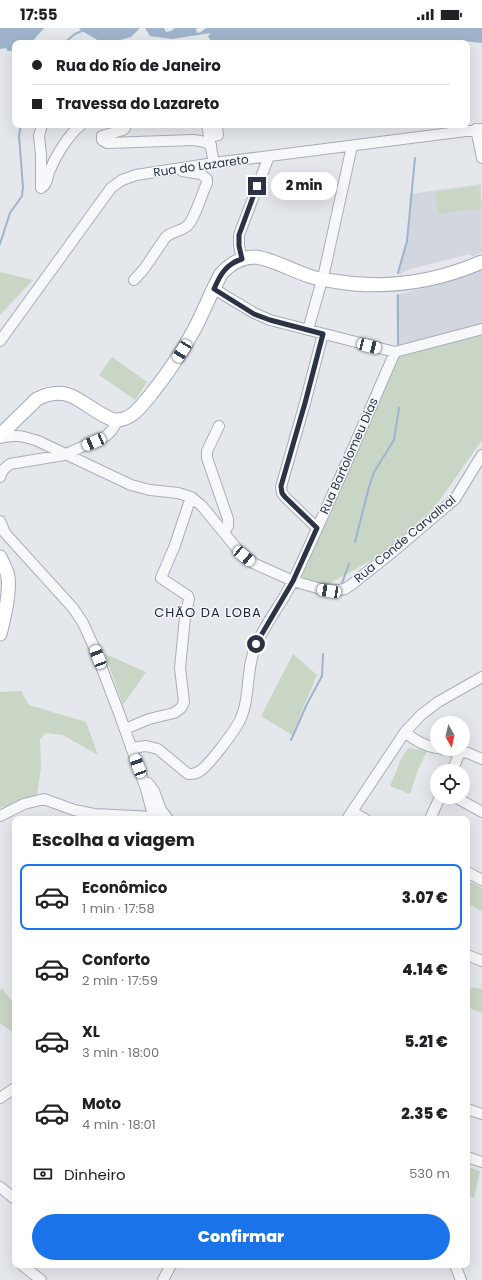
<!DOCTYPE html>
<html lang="pt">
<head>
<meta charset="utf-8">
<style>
	body { margin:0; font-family:Poppins,sans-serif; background:#f2f2f2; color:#202124; height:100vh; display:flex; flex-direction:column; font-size:15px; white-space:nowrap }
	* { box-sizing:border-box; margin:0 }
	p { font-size:13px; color:#757577 }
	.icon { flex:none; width:22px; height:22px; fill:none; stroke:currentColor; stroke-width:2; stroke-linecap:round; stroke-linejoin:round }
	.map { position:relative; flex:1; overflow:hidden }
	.drawer { position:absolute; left:12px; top:788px; width:458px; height:452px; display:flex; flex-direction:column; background:#fff; border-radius:8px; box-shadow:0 4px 16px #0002 }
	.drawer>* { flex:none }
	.banner { position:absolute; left:12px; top:12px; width:458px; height:88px; border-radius:8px; box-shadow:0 4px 16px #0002; display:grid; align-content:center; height:88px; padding:0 20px; background:#fff }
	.needle { width:26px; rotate:172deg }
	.buttons { position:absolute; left:430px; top:688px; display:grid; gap:8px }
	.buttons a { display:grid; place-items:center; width:40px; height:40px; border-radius:50%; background:#fff; box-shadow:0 4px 16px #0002; font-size:20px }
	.end { position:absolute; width:18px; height:18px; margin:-9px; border:5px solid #2b3445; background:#fff; box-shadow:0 0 0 2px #fff }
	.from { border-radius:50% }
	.bubble { position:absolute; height:28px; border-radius:14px; background:#fff; box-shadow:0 4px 16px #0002; font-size:13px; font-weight:800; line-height:28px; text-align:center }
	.car { position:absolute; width:12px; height:24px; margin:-12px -6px; border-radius:5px; box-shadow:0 0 3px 1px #0007; background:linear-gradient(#fff 24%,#345 0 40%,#fff 0 76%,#345 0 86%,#fff 0) }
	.banner b { display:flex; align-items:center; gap:14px; height:38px; font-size:15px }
	.banner b+b { border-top:1px solid #e0e0e0 }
	.banner i { width:10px; height:10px; background:#202124 }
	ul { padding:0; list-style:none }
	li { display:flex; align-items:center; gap:12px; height:66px; margin:0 8px 6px; padding:0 12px; border:2px solid transparent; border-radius:8px }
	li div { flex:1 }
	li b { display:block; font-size:15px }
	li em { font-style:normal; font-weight:800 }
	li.on { border-color:#1a73e8 }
	li>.icon { width:36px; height:36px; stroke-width:1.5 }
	h2 { padding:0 20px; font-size:18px; line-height:48px }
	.pay { display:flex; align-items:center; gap:10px; height:44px; padding:0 20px; font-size:15px }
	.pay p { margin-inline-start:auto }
	.primary-button { display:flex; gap:8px; margin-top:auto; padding:8px 20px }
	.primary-button a { flex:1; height:46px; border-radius:24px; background:#1a73e8; color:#fff; font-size:16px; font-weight:800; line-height:46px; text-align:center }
	.status { display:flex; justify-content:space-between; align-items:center; height:28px; padding:0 20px; background:#fff; direction:ltr }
	.status svg { height:11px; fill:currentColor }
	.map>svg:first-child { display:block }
</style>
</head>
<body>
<div class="status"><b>17:55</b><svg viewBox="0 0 49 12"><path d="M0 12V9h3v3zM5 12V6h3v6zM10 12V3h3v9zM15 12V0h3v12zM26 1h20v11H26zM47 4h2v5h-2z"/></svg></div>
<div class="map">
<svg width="482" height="1252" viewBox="0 0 482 1252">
	<rect width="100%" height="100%" fill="#e4e7ec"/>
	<path fill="#d2d6de" d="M481,156L482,224L473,229L469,226L407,242L399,247L397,246L407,210L410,166Z
		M482,242V298L397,320L396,267L445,255Z"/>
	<path fill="#c9d6c5" d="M479,158L482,180L438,186L435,164Z
		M0,244L33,252L0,287Z
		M482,307V412L435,479L379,528L327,557L296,550L399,326Z
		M112,329L147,354L135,372L99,347Z
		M105,626L146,644L123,677Z
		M293,626L317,647L292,707L261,688Z
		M21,663L29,677L86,694L98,727L63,707L46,705L40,711L41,739L37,767L0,780V664Z
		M408,720L427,723L418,742L410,766L390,758L401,731Z
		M467,852L482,860V883L467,875Z
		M471,959L482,961V985L467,979Z
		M2,960L15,978V1006L0,995V962Z
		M467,1139L480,1143L474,1170L467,1167Z"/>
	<path fill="#9fb4cc" d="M0,0H44L31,15H15V23H8L6,20L0,21Z
		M79,0H140L131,9L112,14L99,13L82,3Z
		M145,0H164L166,4L171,3L175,0H199L196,1L197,5L201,4L206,0H482V15L454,12L450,15H212L208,8L211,5L172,11L150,8Z"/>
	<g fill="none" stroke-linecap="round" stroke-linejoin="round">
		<path stroke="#9fb4cc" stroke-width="2" d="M64,15L75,6L82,3
			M0,216L10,185L22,168L23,159L19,108L21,97
			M398,245L407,213L415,130
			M398,316V267
			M355,514L369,459L374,444L394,412L399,380
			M342,555L349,536
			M291,712L307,676L322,648L323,626"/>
		<g stroke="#a9aeb7" stroke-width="12">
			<path id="minor" d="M126,97L125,100L123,102L102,108V112L107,115L194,112L205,114L211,117
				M207,97L209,109
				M476,101L482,130
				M214,135L209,109L218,107L217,97
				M41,160C47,157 47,150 49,144C55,129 68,107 81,97
				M41,160V127L39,108L42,97
				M242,231L239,218V207L269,128
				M134,252L144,241L165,210C171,203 180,204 187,198C195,191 202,165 207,155V151L201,146L182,143
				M214,261L254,285L270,292L395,324L482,301
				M308,302L324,245L352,118
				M0,313L111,160L122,152L136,147L214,135L482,101
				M219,398L207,423V430L228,491V498L224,504
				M0,410C15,406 23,408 38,413L131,457L150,462L178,465L191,469L202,478L238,522L253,535L293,553L321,561L338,562L345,561L351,557L395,522L455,471L482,427
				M0,449L3,442L10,436L64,427L106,408L112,402L118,392
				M0,493L5,505L73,580L83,595L93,617L119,685L146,761L154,791
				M317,500L285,469L282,465L281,459L305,375L323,306
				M125,701L149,691L174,685L181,680L184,674L180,640L185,589L189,571L188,568L161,550L175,517L191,469
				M405,704C414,712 424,718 437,720
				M131,720L146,718L158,721L188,746C193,746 196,746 200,743C210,736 233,705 239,694C251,672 245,642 256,617C266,594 283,574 294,551C329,476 362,400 395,324
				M441,721L468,725L482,731
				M452,743L460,724
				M148,755L154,763L161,782L168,791
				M455,769L482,784
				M352,784L365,791
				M0,788L24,776L44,771L74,782L94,786L154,789
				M347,791L405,704L421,687L438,674L482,649
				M430,791L440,769
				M467,844L482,852
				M467,927L482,933
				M0,1070L15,1060
				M467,1081L482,1086
				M467,1129L482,1134
				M0,1159L15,1171
				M22,1237L41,1252
				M455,1237L461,1252
				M163,1252L171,1237"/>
		</g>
		<g stroke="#a3abb8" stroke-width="15">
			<path id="major" d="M0,407L37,371C73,353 84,382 114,392C132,393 141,378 152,365C168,345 182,324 194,302C204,283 211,264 221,246C230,236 240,229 255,229C270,230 293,243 309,248C317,251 325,252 333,253C384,262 435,254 482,234
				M0,529C3,536 7,542 8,549C10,565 4,591 0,606"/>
		</g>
		<use href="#minor" stroke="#f7f8fa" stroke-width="10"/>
		<use href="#major" stroke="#fff" stroke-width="13"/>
	</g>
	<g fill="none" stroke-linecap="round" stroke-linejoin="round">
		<path stroke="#2b3445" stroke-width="5" d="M256,616L293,553L317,500L285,469L282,465L281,458L305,375L323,306L270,292L254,286L214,261C220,247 226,236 242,231L239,218V207L257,158"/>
	</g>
	<g text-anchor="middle" stroke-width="3" stroke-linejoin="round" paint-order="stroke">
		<g font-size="12" fill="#2b3445" stroke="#f4f6f9">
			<text transform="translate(201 138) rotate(-8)" y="4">Rua do Lazareto</text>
			<text transform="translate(349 428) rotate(-66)" y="4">Rua Bartolomeu Dias</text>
			<text transform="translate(405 511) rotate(-40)" y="4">Rua Conde Carvalhal</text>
		</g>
		<g font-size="13" letter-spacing="1" fill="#1d2536" stroke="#f4f6f9">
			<text x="208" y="589">CHÃO DA LOBA</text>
		</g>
	</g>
</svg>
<div class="buttons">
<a><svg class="needle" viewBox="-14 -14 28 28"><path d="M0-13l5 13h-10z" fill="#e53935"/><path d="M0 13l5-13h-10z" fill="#757577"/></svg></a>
<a><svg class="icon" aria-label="locate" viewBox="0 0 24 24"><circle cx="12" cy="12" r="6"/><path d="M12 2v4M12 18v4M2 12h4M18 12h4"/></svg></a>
</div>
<i class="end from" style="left:256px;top:616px"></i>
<i class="end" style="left:257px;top:158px"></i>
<div class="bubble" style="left:271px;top:144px;width:66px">2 min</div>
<i class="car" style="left:369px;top:318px;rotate:104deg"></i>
<i class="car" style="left:182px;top:323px;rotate:212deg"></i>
<i class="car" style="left:94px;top:414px;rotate:247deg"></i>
<i class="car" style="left:244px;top:528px;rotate:130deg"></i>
<i class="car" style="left:329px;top:563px;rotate:279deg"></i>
<i class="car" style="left:98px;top:629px;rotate:339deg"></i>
<i class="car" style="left:138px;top:738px;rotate:340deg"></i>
<div class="banner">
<b><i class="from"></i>Rua do Río de Janeiro</b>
<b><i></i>Travessa do Lazareto</b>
</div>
<section class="drawer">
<h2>Escolha a viagem</h2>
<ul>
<li class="on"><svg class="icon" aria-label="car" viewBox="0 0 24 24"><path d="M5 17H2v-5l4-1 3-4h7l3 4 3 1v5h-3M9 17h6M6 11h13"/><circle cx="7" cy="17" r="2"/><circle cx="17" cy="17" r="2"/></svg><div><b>Econômico</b><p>1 min · 17:58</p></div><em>3.07 €</em></li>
<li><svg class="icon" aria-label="car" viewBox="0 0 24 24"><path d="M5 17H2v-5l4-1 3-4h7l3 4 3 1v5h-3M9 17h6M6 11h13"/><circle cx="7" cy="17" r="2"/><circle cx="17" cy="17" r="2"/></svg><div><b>Conforto</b><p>2 min · 17:59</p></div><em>4.14 €</em></li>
<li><svg class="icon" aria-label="car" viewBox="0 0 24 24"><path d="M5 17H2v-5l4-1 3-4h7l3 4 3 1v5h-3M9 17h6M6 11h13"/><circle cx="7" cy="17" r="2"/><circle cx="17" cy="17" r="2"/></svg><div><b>XL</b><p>3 min · 18:00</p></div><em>5.21 €</em></li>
<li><svg class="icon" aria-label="car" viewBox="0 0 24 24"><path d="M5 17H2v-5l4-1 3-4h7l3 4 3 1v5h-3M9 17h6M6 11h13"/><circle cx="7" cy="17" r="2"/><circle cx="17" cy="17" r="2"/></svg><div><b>Moto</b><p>4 min · 18:01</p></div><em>2.35 €</em></li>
</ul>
<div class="pay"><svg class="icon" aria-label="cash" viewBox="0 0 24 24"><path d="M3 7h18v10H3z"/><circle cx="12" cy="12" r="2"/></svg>Dinheiro<p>530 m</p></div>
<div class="primary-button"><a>Confirmar</a></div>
</section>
</div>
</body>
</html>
